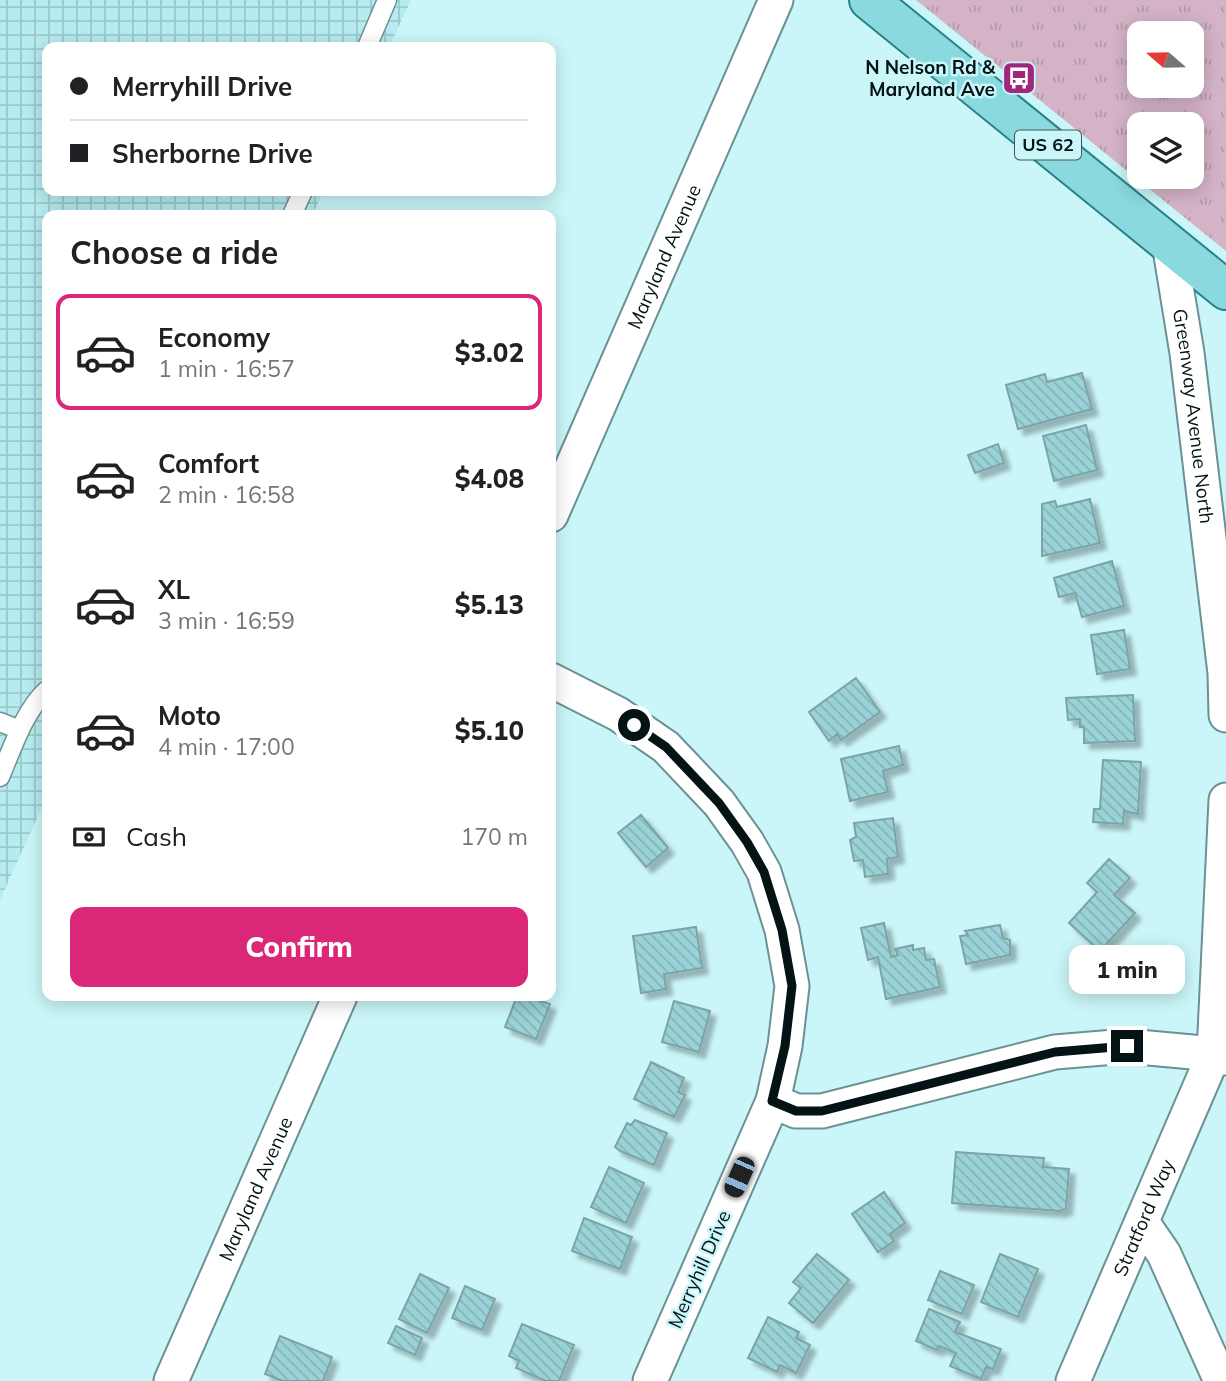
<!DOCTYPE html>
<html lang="en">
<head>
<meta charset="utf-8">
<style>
	body { margin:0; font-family:Mulish,sans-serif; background:#f6f6f6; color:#202124; height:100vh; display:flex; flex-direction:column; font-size:26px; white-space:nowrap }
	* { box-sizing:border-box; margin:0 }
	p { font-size:23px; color:#757577 }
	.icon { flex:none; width:38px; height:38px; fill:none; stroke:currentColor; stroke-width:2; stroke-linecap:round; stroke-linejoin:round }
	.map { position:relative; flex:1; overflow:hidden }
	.sheet { position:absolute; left:42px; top:210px; width:514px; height:791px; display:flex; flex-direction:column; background:#fff; border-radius:14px; box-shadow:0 4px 18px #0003 }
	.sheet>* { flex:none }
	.banner { position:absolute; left:42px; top:42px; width:514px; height:154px; border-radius:14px; box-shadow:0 4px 18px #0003; display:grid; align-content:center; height:154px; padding:0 28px; background:#fff }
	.needle { width:46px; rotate:290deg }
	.controls { position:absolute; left:1127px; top:21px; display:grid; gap:14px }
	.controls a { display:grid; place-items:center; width:77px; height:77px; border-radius:14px; background:#fff; box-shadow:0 4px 18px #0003; font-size:35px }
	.end { position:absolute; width:32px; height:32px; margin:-16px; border:9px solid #041415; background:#fff; box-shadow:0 0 0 4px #fff }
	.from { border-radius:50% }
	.bubble { position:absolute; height:49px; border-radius:14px; background:#fff; box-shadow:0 4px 18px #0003; font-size:23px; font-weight:800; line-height:49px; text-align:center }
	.car { position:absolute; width:21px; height:42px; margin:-21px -10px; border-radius:9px; box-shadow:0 0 5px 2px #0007; background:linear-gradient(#222 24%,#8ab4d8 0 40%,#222 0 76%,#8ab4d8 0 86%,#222 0) }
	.banner b { display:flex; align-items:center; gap:24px; height:66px; font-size:26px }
	.banner b+b { border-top:2px solid #e0e0e0 }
	.banner i { width:18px; height:18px; background:#202124 }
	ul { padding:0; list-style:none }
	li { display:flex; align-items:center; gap:21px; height:116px; margin:0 14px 10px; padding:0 14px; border:4px solid transparent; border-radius:14px }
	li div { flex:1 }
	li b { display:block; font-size:26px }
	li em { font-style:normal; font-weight:800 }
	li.on { border-color:#db2777 }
	li>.icon { width:63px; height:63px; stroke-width:1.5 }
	h2 { padding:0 28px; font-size:32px; line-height:84px }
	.pay { display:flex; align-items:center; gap:18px; height:77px; padding:0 28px; font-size:26px }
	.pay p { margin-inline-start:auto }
	.button { display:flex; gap:14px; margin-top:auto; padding:14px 28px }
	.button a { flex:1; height:80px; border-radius:14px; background:#db2777; color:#fff; font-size:28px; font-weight:800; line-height:80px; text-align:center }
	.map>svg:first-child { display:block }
</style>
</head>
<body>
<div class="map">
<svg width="1226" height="1381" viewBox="0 0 1226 1381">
	<defs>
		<pattern id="industrial-grid" width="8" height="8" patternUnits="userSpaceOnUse" patternTransform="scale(1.75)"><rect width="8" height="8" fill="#b6ecef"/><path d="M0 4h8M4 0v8" fill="none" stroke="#9bcacc"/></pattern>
		<pattern id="grass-tufts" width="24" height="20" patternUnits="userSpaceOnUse" patternTransform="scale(1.75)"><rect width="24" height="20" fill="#d4b3c7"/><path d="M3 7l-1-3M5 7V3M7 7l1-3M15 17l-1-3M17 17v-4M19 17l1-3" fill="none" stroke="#b499aa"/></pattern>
		<pattern id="building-back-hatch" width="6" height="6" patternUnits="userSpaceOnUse" patternTransform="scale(1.75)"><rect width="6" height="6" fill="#9ad3d7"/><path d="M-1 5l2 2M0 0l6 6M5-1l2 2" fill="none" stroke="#83b4b8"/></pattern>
		<filter id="shadow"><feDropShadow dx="6" dy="6" stdDeviation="2" flood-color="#0004"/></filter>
	</defs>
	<rect width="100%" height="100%" fill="#cbf6f9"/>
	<path fill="url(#industrial-grid)" d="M0,0H411L389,47H47V191H324L312,215H47V796L0,900Z"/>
	<path fill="url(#grass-tufts)" fill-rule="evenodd" d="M916,0H1226V251ZM1139,33H1192V86H1139ZM1139,124H1192V177H1139Z"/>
	<path fill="url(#building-back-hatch)" stroke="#7ba4a7" stroke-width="2" filter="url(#shadow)" d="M1082,373L1092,409L1018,429L1006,385L1045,374L1047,382Z
		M1086,425L1097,470L1054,481L1043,436Z
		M998,444L1004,463L975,473L968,455Z
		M1090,499L1100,543L1042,556V504L1055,501L1057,507Z
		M1112,561L1124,606L1082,617L1075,593L1059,597L1054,578Z
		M1124,630L1130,669L1097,674L1091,635Z
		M856,678L880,712L841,740L837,734L829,741L809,712Z
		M1133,695L1135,741L1084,743V727H1080V719L1068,720L1066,698Z
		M899,746L903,765L883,771L888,792L850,801L841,759Z
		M1103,760L1141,762L1138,814L1124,811L1123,824L1093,822L1094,809H1100Z
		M641,815L668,848L646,867L618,833Z
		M893,818L898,857L887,859L888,874L865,877L863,860L854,861L850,840L856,837L854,823Z
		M1109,859L1130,878L1114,895L1135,913L1100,951L1069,923L1097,892L1087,883Z
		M884,923L891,957L898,955L895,949L913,945V950L924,948L926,960L934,959L940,987L886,999L878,957L868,960L861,928Z
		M1000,925L1003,938L1010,940V955L966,964L960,936L968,935L965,931Z
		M696,927L702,968L664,974L666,989L641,993L633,936Z
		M517,996H527L550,1004L536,1039L505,1027Z
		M674,1001L710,1011L699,1052L662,1042Z
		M651,1062L684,1078L678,1092L685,1095L674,1117L634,1099Z
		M635,1120L667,1133L654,1165L620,1151L615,1147L627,1123L631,1125Z
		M956,1152L1044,1158L1043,1167L1069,1169L1066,1209L1060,1211L952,1203Z
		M609,1167L644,1183L626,1223L591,1207Z
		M884,1192L905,1223L890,1234L894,1241L878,1252L852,1214Z
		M584,1218L632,1237L620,1269L572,1251Z
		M817,1254L849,1280L813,1323L789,1303L801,1288L793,1282Z
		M1000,1254L1038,1269L1018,1317L981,1302Z
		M940,1271L974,1285L962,1314L928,1300Z
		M420,1274L449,1288L427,1333L399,1319Z
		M465,1286L495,1299L482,1330L452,1318Z
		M929,1309L960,1322L955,1332L1001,1349L993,1369L986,1367L981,1379L950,1366L956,1353L939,1346L937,1350L916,1341Z
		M768,1317L799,1332L796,1338L810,1345L796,1373L780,1365L777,1372L748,1358Z
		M522,1324L574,1345L559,1381H546L516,1368L519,1361L509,1356Z
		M396,1326L422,1338L415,1355L388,1343Z
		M280,1336L332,1357L323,1381H283L265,1374Z"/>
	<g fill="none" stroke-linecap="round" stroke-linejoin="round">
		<g stroke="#6a9295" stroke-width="21">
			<path id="service" d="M367,47L387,0
				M292,215L303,191
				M0,722L20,730
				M0,777C12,749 24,711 47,690"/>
		</g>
		<g stroke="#6a9295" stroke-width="37">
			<g id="minor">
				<path id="s1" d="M1169,243L1187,353L1225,673L1226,715"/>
				<path id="s2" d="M551,515L776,0"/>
				<path d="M551,680L618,714L666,747L719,803L747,842L764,872L782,930L792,986L785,1046L773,1101L650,1381"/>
				<path d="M773,1101L796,1111H822L1055,1052L1127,1046L1214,1054L1226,1058"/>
				<path d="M1142,1222L1164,1254L1221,1381"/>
				<path id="s3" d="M171,1381L340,996"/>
				<path id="s4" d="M1073,1381L1214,1054L1226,800"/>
			</g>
		</g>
		<g stroke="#278389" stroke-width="42">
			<path id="primary" d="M869,0L1226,290"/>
		</g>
		<use href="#service" stroke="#fff" stroke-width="18"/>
		<use href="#minor" stroke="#fff" stroke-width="33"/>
		<use href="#primary" stroke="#89d9de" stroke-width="38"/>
	</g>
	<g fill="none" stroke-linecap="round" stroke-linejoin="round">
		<path stroke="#041415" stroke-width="9" d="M634,725L666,747L719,803L747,842L764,872L782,930L792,986L785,1046L772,1101L796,1111H822L1055,1052L1127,1046"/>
	</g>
	<defs>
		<g id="bus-square" transform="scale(1.75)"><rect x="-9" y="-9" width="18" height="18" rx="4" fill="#a0267d" stroke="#cbf6f9"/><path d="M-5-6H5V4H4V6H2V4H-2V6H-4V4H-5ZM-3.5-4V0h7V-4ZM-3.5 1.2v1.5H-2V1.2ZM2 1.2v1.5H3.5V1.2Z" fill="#fff"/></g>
	</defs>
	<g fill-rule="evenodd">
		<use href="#bus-square" x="1019" y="78"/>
	</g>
	<g text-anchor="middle" stroke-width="5" stroke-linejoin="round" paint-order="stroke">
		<rect fill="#cbf6f9" stroke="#405859" stroke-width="2" x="1015" y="130.5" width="66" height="29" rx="5"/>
		<g font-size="18" font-weight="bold" fill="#041415">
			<text x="1048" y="151">US 62</text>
		</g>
		<g font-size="19" font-weight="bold" fill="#041415" stroke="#cbf6f9" text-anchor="end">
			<text x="995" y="74">N Nelson Rd &amp;<tspan x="995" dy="22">Maryland Ave</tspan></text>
		</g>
		<g font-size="19" fill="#041415" stroke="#cbf6f9">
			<text dy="7" stroke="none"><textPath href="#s2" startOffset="282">Maryland Avenue</textPath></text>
			<text dy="7" stroke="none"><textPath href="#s1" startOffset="175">Greenway Avenue North</textPath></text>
			<text dy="7" stroke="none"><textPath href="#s3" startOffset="210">Maryland Avenue</textPath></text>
			<text dy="7" stroke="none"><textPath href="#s4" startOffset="178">Stratford Way</textPath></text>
			<text transform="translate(699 1269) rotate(-66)" y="7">Merryhill Drive</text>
		</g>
	</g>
</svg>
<div class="controls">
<a><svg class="needle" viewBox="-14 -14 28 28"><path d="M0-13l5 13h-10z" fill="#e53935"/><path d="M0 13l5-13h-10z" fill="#757577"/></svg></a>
<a><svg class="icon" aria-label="layers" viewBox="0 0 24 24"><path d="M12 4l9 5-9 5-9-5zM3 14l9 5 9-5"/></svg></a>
</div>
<i class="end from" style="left:634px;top:725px"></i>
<i class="end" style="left:1127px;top:1046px"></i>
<div class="bubble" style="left:1069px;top:945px;width:116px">1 min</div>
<i class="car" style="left:739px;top:1177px;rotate:204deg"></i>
<div class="banner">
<b><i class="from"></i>Merryhill Drive</b>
<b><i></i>Sherborne Drive</b>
</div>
<section class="sheet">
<h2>Choose a ride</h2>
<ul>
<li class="on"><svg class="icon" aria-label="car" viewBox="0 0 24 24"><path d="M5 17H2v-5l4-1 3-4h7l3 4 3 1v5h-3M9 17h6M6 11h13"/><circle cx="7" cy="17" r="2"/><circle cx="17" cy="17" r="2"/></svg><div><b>Economy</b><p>1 min · 16:57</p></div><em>$3.02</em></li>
<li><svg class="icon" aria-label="car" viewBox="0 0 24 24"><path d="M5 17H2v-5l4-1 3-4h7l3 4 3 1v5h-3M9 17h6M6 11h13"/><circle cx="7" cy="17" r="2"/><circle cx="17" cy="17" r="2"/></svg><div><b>Comfort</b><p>2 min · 16:58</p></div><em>$4.08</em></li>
<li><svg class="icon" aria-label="car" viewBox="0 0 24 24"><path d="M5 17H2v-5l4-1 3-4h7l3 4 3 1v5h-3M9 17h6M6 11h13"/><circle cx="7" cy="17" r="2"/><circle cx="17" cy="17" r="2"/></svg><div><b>XL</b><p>3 min · 16:59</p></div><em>$5.13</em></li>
<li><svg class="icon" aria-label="car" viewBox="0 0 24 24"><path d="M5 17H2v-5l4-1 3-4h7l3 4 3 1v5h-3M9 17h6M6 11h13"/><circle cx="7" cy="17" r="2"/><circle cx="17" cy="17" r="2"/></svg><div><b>Moto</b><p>4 min · 17:00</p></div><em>$5.10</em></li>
</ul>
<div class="pay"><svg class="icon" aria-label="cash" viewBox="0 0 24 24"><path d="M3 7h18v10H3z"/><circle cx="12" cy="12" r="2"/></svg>Cash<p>170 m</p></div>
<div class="button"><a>Confirm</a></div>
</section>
</div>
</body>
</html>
